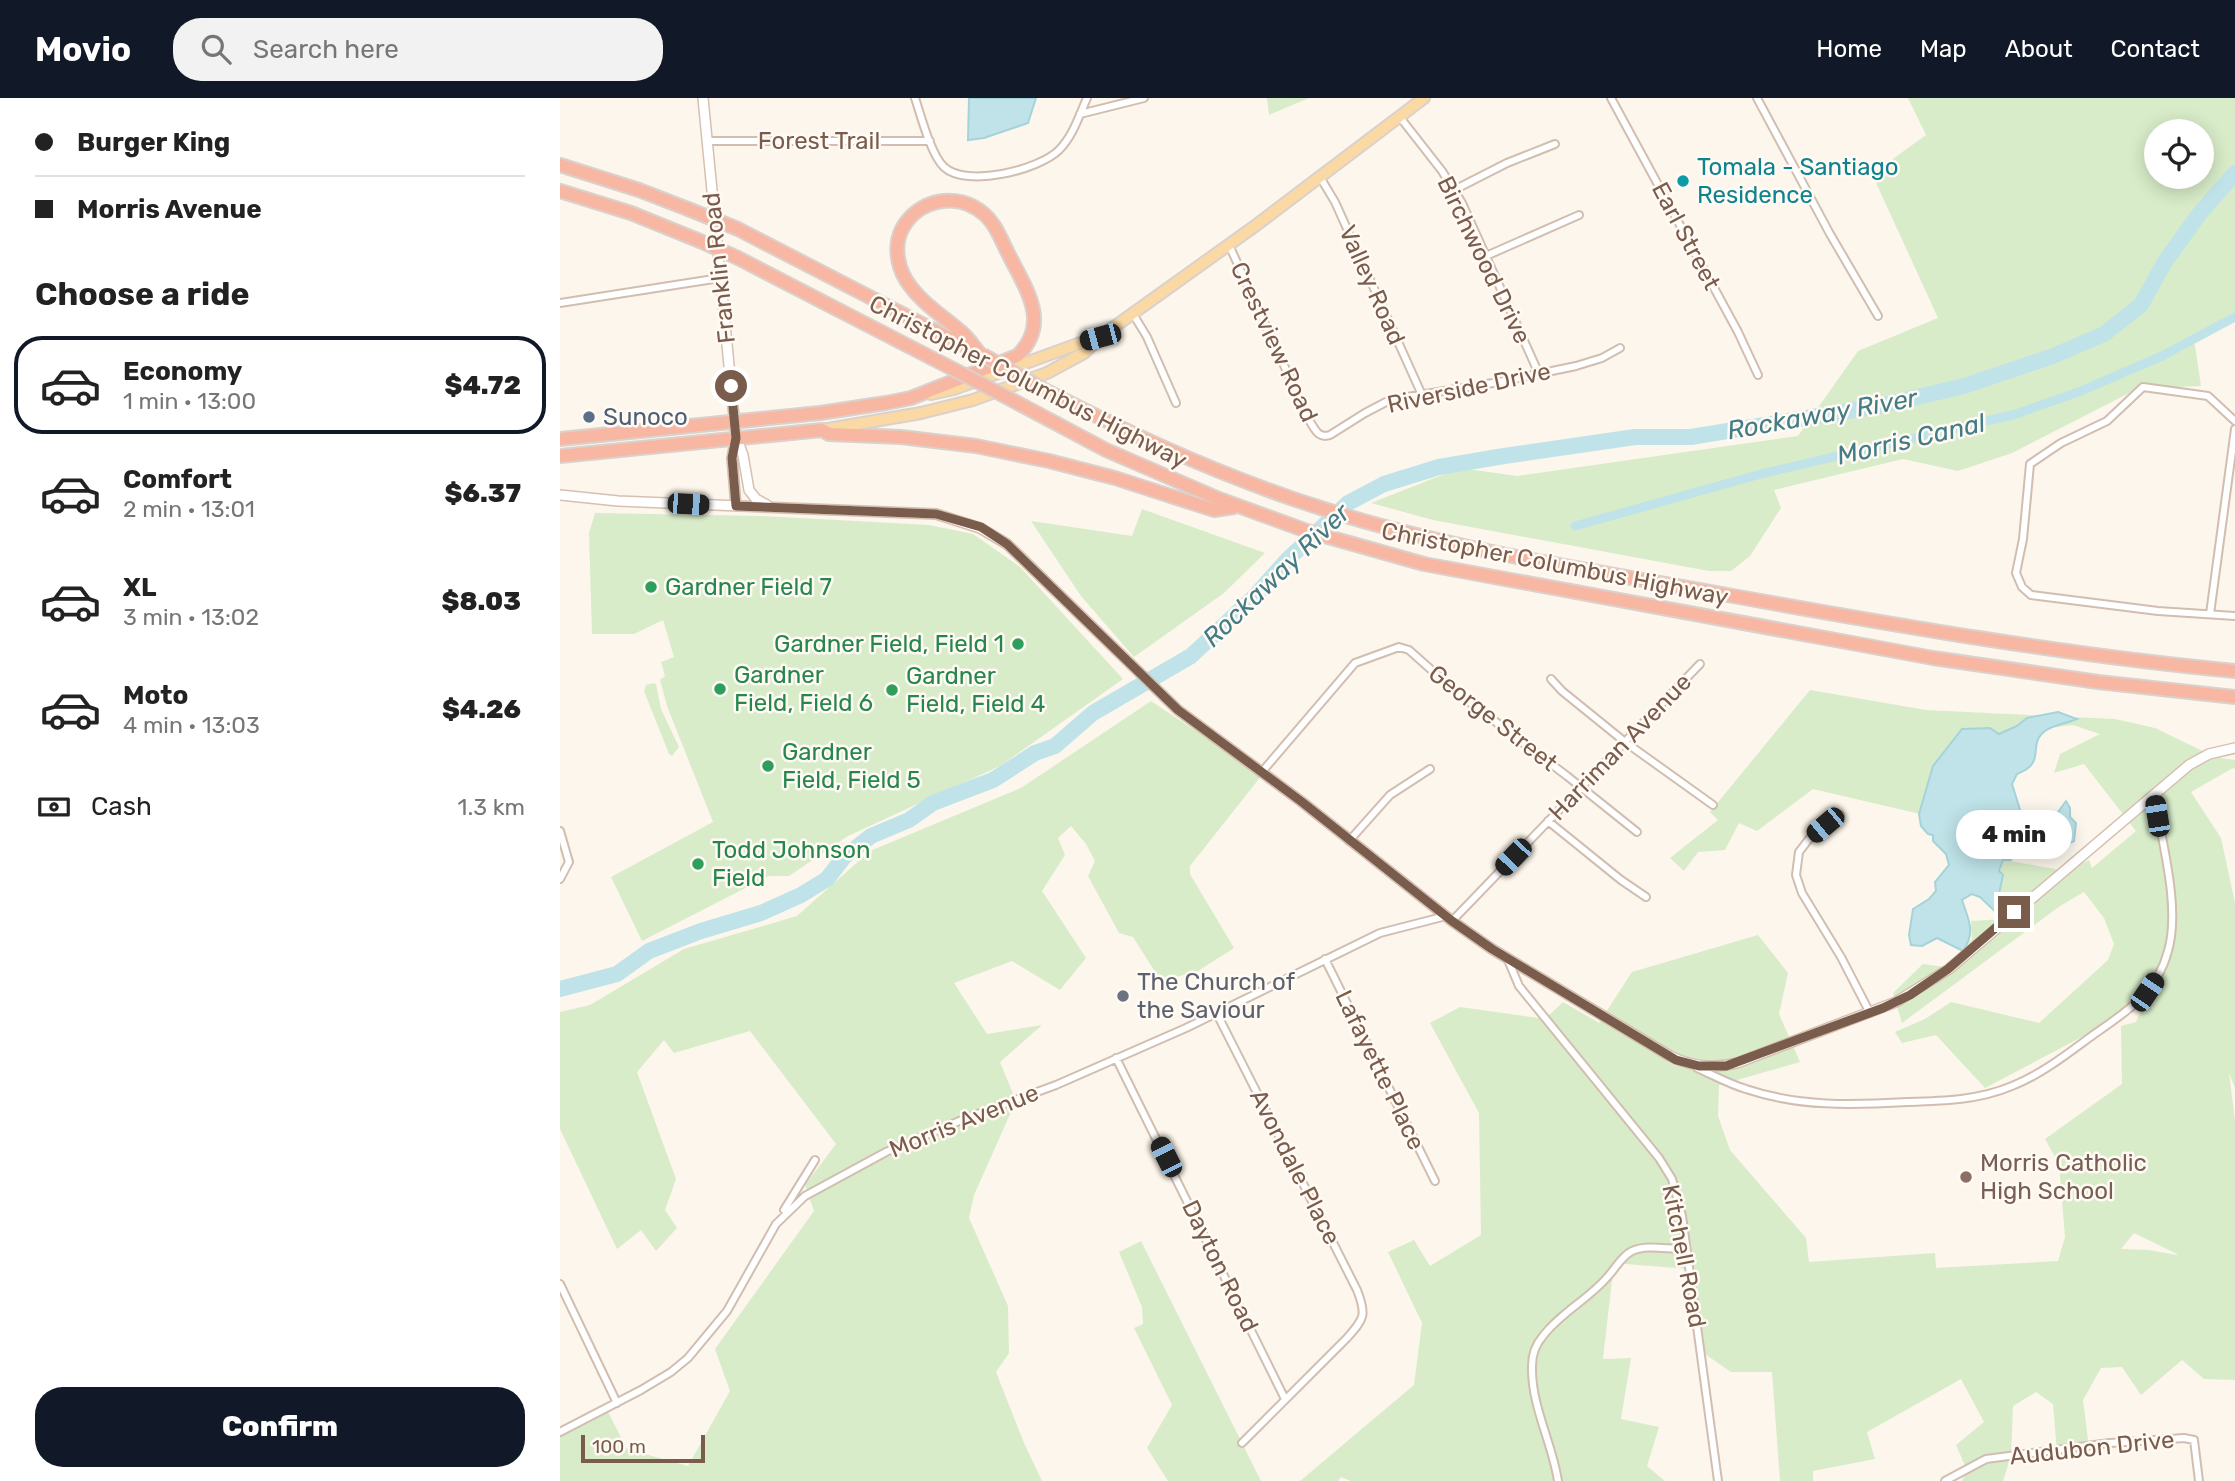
<!DOCTYPE html>
<html lang="en">
<head>
<meta charset="utf-8">
<style>
	body { margin:0; font-family:Rubik,sans-serif; background:#f2f2f2; color:#222; height:100vh; display:flex; flex-direction:column; font-size:26px; white-space:nowrap }
	* { box-sizing:border-box; margin:0 }
	p { font-size:23px; color:#767676 }
	.icon { flex:none; width:38px; height:38px; fill:none; stroke:currentColor; stroke-width:2; stroke-linecap:round; stroke-linejoin:round }
	.map { position:relative; flex:1; overflow:hidden }
	.details { display:flex; flex-direction:column; background:#fff; width:560px }
	.details>* { flex:none }
	.hud { display:grid; align-content:center; height:154px; padding:0 35px; background:#fff }
	.controls { position:absolute; left:1584px; top:21px; display:grid; gap:14px }
	.controls a { display:grid; place-items:center; width:70px; height:70px; border-radius:50%; background:#fff; box-shadow:0 4px 18px #0003; font-size:35px }
	.scale { position:absolute; left:21px; bottom:18px; width:124px; box-sizing:border-box; padding-left:7px; border:4px solid #7a5c4d; border-top:0; font-size:19px; line-height:24px; white-space:nowrap; color:#7a5c4d; -webkit-text-stroke:5px #fffaf3; paint-order:stroke }
	.end { position:absolute; width:32px; height:32px; margin:-16px; border:9px solid #7a5c4d; background:#fff; box-shadow:0 0 0 4px #fff }
	.from { border-radius:50% }
	.bubble { position:absolute; height:49px; border-radius:24px; background:#fff; box-shadow:0 4px 18px #0003; font-size:23px; font-weight:800; line-height:49px; text-align:center }
	.car { position:absolute; width:21px; height:42px; margin:-21px -10px; border-radius:9px; box-shadow:0 0 5px 2px #0007; background:linear-gradient(#222 24%,#8ab4d8 0 40%,#222 0 76%,#8ab4d8 0 86%,#222 0) }
	.hud b { display:flex; align-items:center; gap:24px; height:66px; font-size:26px }
	.hud b+b { border-top:2px solid #e0e0e0 }
	.hud i { width:18px; height:18px; background:#222 }
	ul { padding:0; list-style:none }
	li { display:flex; align-items:center; gap:21px; height:98px; margin:0 14px 10px; padding:0 21px; border:4px solid transparent; border-radius:28px }
	li div { flex:1 }
	li b { display:block; font-size:26px }
	li em { font-style:normal; font-weight:800 }
	li.selected { border-color:#111827 }
	li>.icon { width:63px; height:63px; stroke-width:1.5 }
	h2 { padding:0 35px; font-size:32px; line-height:84px }
	.pay { display:flex; align-items:center; gap:18px; height:77px; padding:0 35px; font-size:26px }
	.pay p { margin-inline-start:auto }
	.primary-button { display:flex; gap:14px; margin-top:auto; padding:14px 35px }
	.primary-button a { flex:1; height:80px; border-radius:28px; background:#111827; color:#fff; font-size:28px; font-weight:800; line-height:80px; text-align:center }
	header { display:flex; align-items:center; gap:42px; box-sizing:border-box; height:98px; padding:0 35px; background:#111827; color:#fff }
	header strong { font-size:33px }
	nav { display:flex; gap:38px; margin-inline-start:auto; font-size:24px }
	.search { width:490px; height:63px; background:#f2f2f2; display:flex; align-items:center; gap:18px; box-sizing:border-box; padding:0 24px; border-radius:28px; color:#767676; font-size:26px }
	main { display:flex; flex:1; min-height:0 }
	.map>svg:first-child { display:block }
</style>
</head>
<body>
<header>
<strong>Movio</strong>
<div class="search"><svg class="icon" aria-label="search" viewBox="0 0 24 24"><circle cx="10" cy="10" r="6"/><path d="M15 15l6 6"/></svg>Search here</div>
<nav><a>Home</a><a>Map</a><a>About</a><a>Contact</a></nav>
</header>
<main>
<section class="details">
<div class="hud">
<b><i class="from"></i>Burger King</b>
<b><i></i>Morris Avenue</b>
</div>
<h2>Choose a ride</h2>
<ul>
<li class="selected"><svg class="icon" aria-label="car" viewBox="0 0 24 24"><path d="M5 17H2v-5l4-1 3-4h7l3 4 3 1v5h-3M9 17h6M6 11h13"/><circle cx="7" cy="17" r="2"/><circle cx="17" cy="17" r="2"/></svg><div><b>Economy</b><p>1 min · 13:00</p></div><em>$4.72</em></li>
<li><svg class="icon" aria-label="car" viewBox="0 0 24 24"><path d="M5 17H2v-5l4-1 3-4h7l3 4 3 1v5h-3M9 17h6M6 11h13"/><circle cx="7" cy="17" r="2"/><circle cx="17" cy="17" r="2"/></svg><div><b>Comfort</b><p>2 min · 13:01</p></div><em>$6.37</em></li>
<li><svg class="icon" aria-label="car" viewBox="0 0 24 24"><path d="M5 17H2v-5l4-1 3-4h7l3 4 3 1v5h-3M9 17h6M6 11h13"/><circle cx="7" cy="17" r="2"/><circle cx="17" cy="17" r="2"/></svg><div><b>XL</b><p>3 min · 13:02</p></div><em>$8.03</em></li>
<li><svg class="icon" aria-label="car" viewBox="0 0 24 24"><path d="M5 17H2v-5l4-1 3-4h7l3 4 3 1v5h-3M9 17h6M6 11h13"/><circle cx="7" cy="17" r="2"/><circle cx="17" cy="17" r="2"/></svg><div><b>Moto</b><p>4 min · 13:03</p></div><em>$4.26</em></li>
</ul>
<div class="pay"><svg class="icon" aria-label="cash" viewBox="0 0 24 24"><path d="M3 7h18v10H3z"/><circle cx="12" cy="12" r="2"/></svg>Cash<p>1.3 km</p></div>
<div class="primary-button"><a>Confirm</a></div>
</section>
<div class="map">
<svg width="1675" height="1383" viewBox="0 0 1675 1383">
	<rect width="100%" height="100%" fill="#fdf6ec"/>
	<path fill="#d8ecc9" fill-rule="evenodd" d="M707,0H749L709,17Z
		M1348,0H1675V223L1634,241L1641,288L1577,291L1452,355L1398,373L1343,361L1214,392L1221,410L1190,458L1171,473H1149L873,422L811,405L900,370L957,378L1238,338L1298,253L1378,220L1312,76L1366,37ZM1596,33H1642V79H1596Z
		M582,411L705,455L664,495L574,559L521,498L471,423L572,438Z
		M35,415L200,418L369,427L413,436L460,469L563,581L440,668L288,738L229,778H209L82,843L51,779L153,724L107,608L100,582L105,578L101,564L114,559L103,522L74,536H32L29,435Z
		M93,585L96,586L101,611L119,649L112,658L109,656L84,593L86,587Z
		M1250,592L1366,612L1555,621L1595,630L1655,659L1675,662V670L1671,671L1631,694L1661,740L1675,805V990L1669,975L1675,1022V1282L1644,1281L1622,1262L1581,1297L1562,1269L1541,1270L1523,1302L1529,1350L1497,1355L1493,1306L1476,1294L1453,1308L1451,1358L1443,1383H1402L1407,1372L1396,1347L1424,1324L1401,1281L1307,1334L1315,1361L1253,1373V1383H1220L1212,1274H1171L1142,1254L1128,1171L1054,1165L1043,1261L1071,1260L1061,1321L1099,1329L1087,1368L1105,1383H791L781,1379L778,1383H740L854,1287L862,1225L828,1154L854,1142L870,1168L921,1137L919,1015L870,925L900,909L985,921L1003,904L1039,925L1072,874L1198,837L1228,875L1219,916L1240,964L1159,987L1158,1018L1170,1052L1246,1140L1249,1164L1375,1155L1376,1170L1498,1163L1505,1139L1499,1066L1485,1041L1562,986L1561,928L1576,924L1580,915L1594,903L1592,902L1425,990L1376,937L1342,945L1335,934L1365,921L1391,904L1479,925L1548,862L1554,846L1544,820L1524,794L1500,808L1342,925L1333,895L1363,866L1391,870L1412,841L1411,823L1443,821C1435,801 1436,782 1444,762L1507,773L1529,762L1532,770L1576,733L1524,666L1494,675L1500,656L1540,636L1513,627L1479,631L1373,719L1253,691L1197,733L1179,725L1165,752L1138,754L1124,773L1110,760L1158,722L1150,714ZM1574,1135L1617,1156V1157L1589,1152L1561,1151Z
		M591,603L702,677L630,768V776L674,850L638,873L601,883L573,839L559,835L528,778L535,763L526,746L511,728L498,740L505,757L482,793L526,860L500,892L452,863L394,885L427,936L482,927L440,964L456,1003L414,1097L409,1120L448,1208L449,1255L436,1274L464,1345L482,1383H0V1333L45,1308L67,1351L128,1368L170,1293L155,1251L254,1113L245,1087L276,1046L190,933L114,955L104,942L77,974L116,1081L105,1112L117,1130L96,1153L81,1132L57,1151L0,1031V914L30,907L124,851L237,818L310,753L461,690Z
		M581,1143L701,1383H608L587,1350L612,1307L574,1230L583,1226L582,1209L559,1154Z"/>
	<path fill="#bfe3e8" stroke="#a5d3da" stroke-width="2" d="M409,0H476L468,25L424,40L408,42Z
		M1498,614L1517,621C1508,625 1493,627 1485,633C1466,648 1488,664 1457,676L1452,686L1461,715L1481,725L1491,724L1506,703L1510,710V719L1516,725L1514,743L1492,754L1444,746L1451,762H1443L1439,773L1443,777L1437,805L1447,815L1443,821L1420,799L1412,796L1402,802C1409,823 1416,834 1403,853L1377,840L1362,848L1351,847L1349,837L1353,811L1369,801L1376,793L1375,784L1389,767L1386,756L1373,743V737L1368,736L1361,728L1359,716L1373,668L1402,631L1430,630L1439,636L1457,628L1467,620Z"/>
	<g fill="none" stroke-linecap="round" stroke-linejoin="round">
		<path stroke="#bfe3e8" stroke-width="9" d="M1015,428L1201,376L1456,316L1521,293L1602,258L1675,219"/>
		<path stroke="#bfe3e8" stroke-width="16" d="M0,891L57,876L89,853L141,833L201,815L241,797L267,781L284,759L311,738L349,722L373,705L433,682L475,655L495,648L533,615L631,558L694,499L727,462L788,405L824,386L879,369L944,358L1075,339H1131L1324,307L1404,288L1493,258L1544,236L1581,207L1604,165L1640,115L1675,75"/>
		<g stroke="#d1beb0" stroke-width="10">
			<path id="street" d="M355,0C361,18 371,57 384,69C406,90 479,72 499,52C513,38 519,18 527,0
				M1051,0L1178,234L1198,277
				M1197,0L1270,136L1318,218
				M520,16L584,0
				M839,18L882,73L902,105L979,276
				M147,43H370
				M760,79L775,104L862,297
				M894,92L947,65L995,46
				M669,147L749,322C755,331 758,341 770,337L805,315L826,304L841,300L939,284L1016,268L1042,260L1060,250
				M926,158L1019,117
				M0,205L160,180
				M573,216L587,239L616,305
				M1675,323L1648,298L1583,289L1547,323L1501,345L1470,366L1463,441L1456,475L1462,489L1471,497L1598,513L1675,518
				M1650,516L1675,331
				M991,581L1002,593L1065,644L1153,707
				M701,675L795,565L839,549L849,552L895,593L1007,678L1077,734
				M1280,717L1249,741L1239,754L1236,777L1242,795L1281,859L1310,915
				M988,723L1061,782L1086,799
				M0,733L9,764L0,781
				M789,743L830,697L870,671
				M892,823L1140,566
				M765,861L875,1083
				M948,862L959,888L1099,1060L1112,1081L1122,1118L1158,1383
				M657,916L797,1192C807,1217 804,1221 787,1240L682,1345
				M556,960L725,1301
				M1137,970C1153,977 1169,986 1186,991C1239,1009 1293,1007 1348,1004C1384,1003 1419,1002 1452,988C1482,976 1507,956 1533,937C1566,914 1597,895 1608,853C1621,809 1601,741 1594,696
				M224,1112L255,1062
				M0,1186L57,1305
				M0,1334L81,1292L111,1274L128,1260L167,1213L216,1126L245,1098L326,1054L404,1021L496,987L626,930L820,835L886,818
				M998,1383C992,1344 971,1308 972,1268C972,1257 976,1246 983,1238C1001,1214 1031,1200 1050,1176C1057,1168 1062,1158 1072,1153C1088,1146 1109,1152 1126,1151
				M1385,1383L1426,1361L1550,1345L1624,1340L1634,1342L1639,1383"/>
		</g>
		<g stroke="#d6c0b0" stroke-width="12">
			<path id="secondary" d="M143,0L176,339L172,360L176,408
				M177,341L183,357L189,392L196,401L207,407
				M0,397L58,403L376,416L420,430L447,446L618,612L742,704L892,823L932,851L1110,958C1132,969 1153,971 1177,965L1336,904L1389,871L1629,667L1649,656L1675,650"/>
		</g>
		<g stroke="#dad1cd" stroke-width="14">
			<path id="primary" d="M371,296L394,291L537,239
				M262,332L361,315L413,302L487,275L524,255L540,239L695,128L864,0"/>
		</g>
		<g stroke="#dad1cd" stroke-width="16">
			<path id="highway" d="M0,67L79,92L128,111
				M0,93L71,115L140,143
				M178,131L416,254
				M178,160L391,270
				M483,291C575,339 668,381 767,412C899,454 1038,473 1173,498C1340,528 1506,557 1675,573
				M454,303L546,352L659,401L747,433L864,466L1373,560L1538,584L1675,599
				M0,341L260,315L326,305L351,300L457,258C490,227 468,194 451,161C443,147 437,127 424,116C398,93 358,101 342,131C334,147 337,167 346,182C360,204 380,216 400,233C408,239 414,249 421,257
				M0,358L262,332L269,336L341,339L416,348L489,363L555,380L654,412L674,409"/>
		</g>
		<use href="#street" stroke="#fff" stroke-width="6"/>
		<use href="#secondary" stroke="#fff" stroke-width="9"/>
		<use href="#primary" stroke="#fbd9a5" stroke-width="10"/>
		<use href="#highway" stroke="#f7b7a3" stroke-width="12"/>
		<g stroke="#dad1cd" stroke-width="16" stroke-linecap="butt">
			<path id="highway-bridge" d="M128,111L178,131
				M140,143L178,160
				M423,257L483,291
				M391,270L454,303"/>
		</g>
		<use href="#highway-bridge" stroke="#f7b7a3" stroke-width="12"/>
	</g>
	<g fill="none" stroke-linecap="round" stroke-linejoin="round">
		<path stroke="#7a5c4d" stroke-width="9" d="M171,288L176,340L172,360L176,408L376,416L421,429L447,446L618,612L742,704L892,823L932,851L1116,962L1139,968H1166L1323,910L1350,897L1388,871L1454,814"/>
	</g>
	<circle fill="#0f9aa8" stroke="#fffaf3" stroke-width="2.5" cx="1123" cy="83" r="7"/>
	<circle fill="#5c6f8a" stroke="#fffaf3" stroke-width="2.5" cx="29" cy="319" r="7"/>
	<g fill="#2e9e5b" stroke="#fffaf3" stroke-width="2.5">
		<circle cx="91" cy="489" r="7"/>
		<circle cx="458" cy="546" r="7"/>
		<circle cx="160" cy="591" r="7"/>
		<circle cx="332" cy="592" r="7"/>
		<circle cx="208" cy="668" r="7"/>
		<circle cx="138" cy="766" r="7"/>
	</g>
	<circle fill="#6b7280" stroke="#fffaf3" stroke-width="2.5" cx="563" cy="898" r="7"/>
	<circle fill="#8d6e63" stroke="#fffaf3" stroke-width="2.5" cx="1406" cy="1079" r="7"/>
	<g text-anchor="middle" stroke-width="5" stroke-linejoin="round" paint-order="stroke">
		<g font-size="24" fill="#7a5c4d" stroke="#fffaf3">
			<text x="259" y="51">Forest Trail</text>
			<text transform="translate(1126 138) rotate(62)" y="8">Earl Street</text>
			<text transform="translate(924 162) rotate(64)" y="8">Birchwood Drive</text>
			<text transform="translate(159 170) rotate(-96)" y="8">Franklin Road</text>
			<text transform="translate(812 187) rotate(66)" y="8">Valley Road</text>
			<text transform="translate(714 244) rotate(65)" y="8">Crestview Road</text>
			<text transform="translate(468 284) rotate(27)" y="8">Christopher Columbus Highway</text>
			<text transform="translate(909 290) rotate(-12)" y="8">Riverside Drive</text>
			<text transform="translate(995 466) rotate(11)" y="8">Christopher Columbus Highway</text>
			<text transform="translate(933 620) rotate(38)" y="8">George Street</text>
			<text transform="translate(1060 649) rotate(-46)" y="8">Harriman Avenue</text>
			<text transform="translate(820 972) rotate(64)" y="8">Lafayette Place</text>
			<text transform="translate(404 1023) rotate(-22)" y="8">Morris Avenue</text>
			<text transform="translate(735 1069) rotate(63)" y="8">Avondale Place</text>
			<text transform="translate(1124 1158) rotate(79)" y="8">Kitchell Road</text>
			<text transform="translate(660 1168) rotate(64)" y="8">Dayton Road</text>
			<text transform="translate(1532 1350) rotate(-6)" y="8">Audubon Drive</text>
		</g>
		<g font-size="24" fill="#0d838f" stroke="#fffaf3" text-anchor="start">
			<text x="1137" y="77">Tomala - Santiago<tspan x="1137" dy="28">Residence</tspan></text>
		</g>
		<g font-size="24" fill="#4e5e75" stroke="#fffaf3" text-anchor="start">
			<text x="43" y="327">Sunoco</text>
		</g>
		<g font-size="24" fill="#27864d" stroke="#fffaf3" text-anchor="start">
			<text x="105" y="497">Gardner Field 7</text>
			<text x="444" y="554" text-anchor="end">Gardner Field, Field 1</text>
			<text x="174" y="585">Gardner<tspan x="174" dy="28">Field, Field 6</tspan></text>
			<text x="346" y="586">Gardner<tspan x="346" dy="28">Field, Field 4</tspan></text>
			<text x="222" y="662">Gardner<tspan x="222" dy="28">Field, Field 5</tspan></text>
			<text x="152" y="760">Todd Johnson<tspan x="152" dy="28">Field</tspan></text>
		</g>
		<g font-size="24" fill="#5b616d" stroke="#fffaf3" text-anchor="start">
			<text x="577" y="892">The Church of<tspan x="577" dy="28">the Saviour</tspan></text>
		</g>
		<g font-size="24" fill="#785e54" stroke="#fffaf3" text-anchor="start">
			<text x="1420" y="1073">Morris Catholic<tspan x="1420" dy="28">High School</tspan></text>
		</g>
		<g font-size="26" font-style="italic" fill="#437c86" stroke="#fffaf3">
			<text transform="translate(1262 316) rotate(-10)" y="9">Rockaway River</text>
			<text transform="translate(1351 341) rotate(-13)" y="9">Morris Canal</text>
			<text transform="translate(716 477) rotate(-44)" y="9">Rockaway River</text>
		</g>
	</g>
</svg>
<div class="controls">
<a><svg class="icon" aria-label="locate" viewBox="0 0 24 24"><circle cx="12" cy="12" r="6"/><path d="M12 2v4M12 18v4M2 12h4M18 12h4"/></svg></a>
</div>
<div class="scale">100 m</div>
<i class="end from" style="left:171px;top:288px"></i>
<i class="end" style="left:1454px;top:814px"></i>
<div class="bubble" style="left:1396px;top:712px;width:116px">4 min</div>
<i class="car" style="left:540px;top:239px;rotate:255deg"></i>
<i class="car" style="left:128px;top:406px;rotate:93deg"></i>
<i class="car" style="left:1597px;top:718px;rotate:351deg"></i>
<i class="car" style="left:1265px;top:727px;rotate:230deg"></i>
<i class="car" style="left:953px;top:759px;rotate:224deg"></i>
<i class="car" style="left:1587px;top:894px;rotate:34deg"></i>
<i class="car" style="left:606px;top:1059px;rotate:333deg"></i>
</div>
</main>
</body>
</html>
